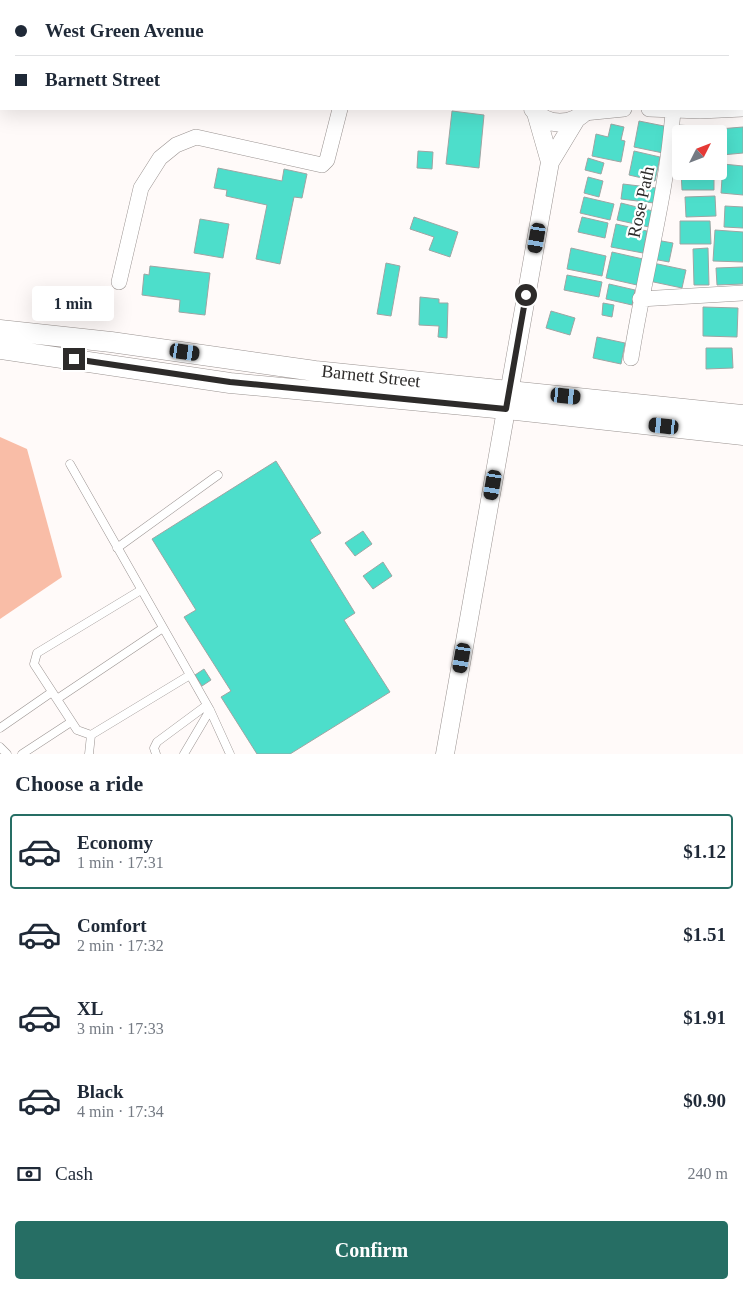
<!DOCTYPE html>
<html lang="en">
<head>
<meta charset="utf-8">
<style>
	body { margin:0; font-family:"Times New Roman",serif; background:#f2f2f3; color:#1f2937; height:100vh; display:flex; flex-direction:column; font-size:19px; white-space:nowrap }
	* { box-sizing:border-box; margin:0 }
	p { font-size:16px; color:#747a83 }
	.icon { flex:none; width:28px; height:28px; fill:none; stroke:currentColor; stroke-width:2; stroke-linecap:round; stroke-linejoin:round }
	.map { position:relative; height:754px; overflow:hidden }
	.side { display:flex; flex-direction:column; background:#fff; flex:1 }
	.side>* { flex:none }
	.guide { position:absolute; left:0px; top:0px; width:744px; height:110px; box-shadow:0 5px 20px #0002; display:grid; align-content:center; height:110px; padding:0 15px; background:#fff }
	.needle { width:32px; rotate:48deg }
	.controls { position:absolute; left:672px; top:125px; display:grid; gap:10px }
	.controls a { display:grid; place-items:center; width:55px; height:55px; border-radius:5px; background:#fff; box-shadow:0 5px 20px #0002; font-size:25px }
	.end { position:absolute; width:22px; height:22px; margin:-11px; border:6px solid #2d2b2a; background:#fff; box-shadow:0 0 0 2px #fff }
	.from { border-radius:50% }
	.bubble { position:absolute; height:35px; border-radius:5px; background:#fff; box-shadow:0 5px 20px #0002; font-size:16px; font-weight:800; line-height:35px; text-align:center }
	.car { position:absolute; width:15px; height:30px; margin:-15px -8px; border-radius:6px; box-shadow:0 0 4px 1px #0007; background:linear-gradient(#222 24%,#8ab4d8 0 40%,#222 0 76%,#8ab4d8 0 86%,#222 0) }
	.guide b { display:flex; align-items:center; gap:18px; height:48px; font-size:19px }
	.guide b+b { border-top:1px solid #e0e1e3 }
	.guide i { width:12px; height:12px; background:#1f2937 }
	ul { padding:0; list-style:none }
	li { display:flex; align-items:center; gap:15px; height:75px; margin:0 10px 8px; padding:0 5px; border:2px solid transparent; border-radius:5px }
	li div { flex:1 }
	li b { display:block; font-size:19px }
	li em { font-style:normal; font-weight:800 }
	li.selected { border-color:#266e64 }
	li>.icon { width:45px; height:45px; stroke-width:1.5 }
	h2 { padding:0 15px; font-size:22px; line-height:60px }
	.pay { display:flex; align-items:center; gap:12px; height:55px; padding:0 15px; font-size:19px }
	.pay p { margin-inline-start:auto }
	.cta { display:flex; gap:10px; margin-top:auto; padding:10px 15px }
	.cta a { flex:1; height:58px; border-radius:5px; background:#266e64; color:#fff; font-size:20px; font-weight:800; line-height:58px; text-align:center }
	.map>svg:first-child { display:block }
</style>
</head>
<body>
<div class="map">
<svg width="743" height="754" viewBox="0 0 743 754">
	<rect width="100%" height="100%" fill="#fffaf9"/>
	<path fill="#f9bda7" d="M0,437L27,449L62,577L0,619Z"/>
	<path fill="#4ddecb" stroke="#9ea5a3" d="M452,111L484,115L479,168L446,164Z
		M639,121L669,127L663,153L634,147Z
		M611,124L624,127L621,140L625,141L621,162L592,156L596,134L608,137Z
		M676,125L695,126V134H681V162H674Z
		M743,127V153L722,155L719,129Z
		M418,151L433,152L432,169L417,168Z
		M634,151L660,157L655,181L629,175Z
		M588,158L604,163L601,174L585,170Z
		M723,164L743,166V195L721,193Z
		M218,168L282,181L284,169L307,174L302,198L294,197L280,264L256,259L267,205L226,196L227,190L214,188Z
		M681,171H714V190H682Z
		M588,177L603,181L599,197L584,193Z
		M623,184L656,188L654,203L621,199Z
		M715,196L716,216L686,217L685,197Z
		M584,197L614,204L610,220L580,213Z
		M621,203L653,211L649,227L617,220Z
		M725,206L743,207V228L724,227Z
		M414,217L458,232L450,257L429,250L434,237L410,229Z
		M582,217L608,223L605,238L578,232Z
		M200,219L229,224L223,258L194,253Z
		M680,221H710L711,244H680Z
		M616,224L647,231L643,253L611,247Z
		M715,230L743,232V262L713,261Z
		M656,240L673,243L669,262L653,259Z
		M571,248L606,256L602,276L567,269Z
		M708,248L709,285H694L693,249Z
		M612,252L643,259L637,285L606,278Z
		M386,263L400,266L391,316L377,314Z
		M653,263L686,270L682,288L649,281Z
		M150,266L210,273L205,315L179,312L180,300L142,295L144,274L149,275Z
		M743,267V284L717,285L716,268Z
		M567,275L602,282L599,297L564,290Z
		M609,284L635,290L632,305L606,299Z
		M420,297L439,299V303H448L447,338L438,337L439,326L419,325Z
		M603,303L614,305L612,317L602,315Z
		M703,307L738,308L737,337L703,336Z
		M551,311L575,318L570,335L546,328Z
		M597,337L625,343L621,364L593,358Z
		M706,348H732L733,368L706,369Z
		M276,461L321,533L310,540L355,613L344,620L390,692L290,754H257L221,697L231,691L184,617L196,610L152,539Z
		M363,531L372,544L355,556L345,543Z
		M383,562L392,576L373,589L363,576Z
		M204,669L211,680L202,686L195,675Z"/>
	<g fill="none" stroke-linecap="round" stroke-linejoin="round">
		<g stroke="#9a9391" stroke-width="9">
			<path id="service" d="M103,0L104,1
				M70,464L210,710L230,754
				M117,548L218,475
				M141,590L37,653L34,664L77,730L91,735L190,675
				M57,699L163,628
				M0,728L52,692
				M0,747L7,754
				M22,754L71,722
				M89,754L91,735
				M156,754L154,748L157,742L207,705
				M184,754L210,710"/>
		</g>
		<g stroke="#9a9391" stroke-width="16">
			<path id="minor" d="M731,0V1
				M692,1L703,0
				M742,87L743,91
				M649,109L700,111L743,109
				M584,113L624,109
				M119,282L141,188L160,158L176,145L196,137L322,165L327,160L340,109
				M640,299L743,293
				M631,358C644,275 667,194 673,111"/>
		</g>
		<g stroke="#9a9391" stroke-width="19">
			<path id="tertiary" d="M576,0V1
				M533,109C546,127 574,127 587,109
				M536,113L550,162
				M445,754L550,162L576,119"/>
		</g>
		<g stroke="#9a9391" stroke-width="21">
			<path id="secondary" d="M0,330L111,342L315,371L743,415
				M0,349L230,383L506,409L743,435"/>
		</g>
		<use href="#service" stroke="#fff" stroke-width="8"/>
		<use href="#minor" stroke="#fff" stroke-width="15"/>
		<use href="#tertiary" stroke="#fff" stroke-width="18"/>
		<use href="#secondary" stroke="#fff" stroke-width="20"/>
	</g>
	<g fill="none" stroke-linecap="round" stroke-linejoin="round">
		<path stroke="#2d2b2a" stroke-width="6" d="M74,359L230,382L506,409L526,295"/>
	</g>
	<g text-anchor="middle" stroke-width="4.5" stroke-linejoin="round" paint-order="stroke">
		<g font-size="18" fill="#2d2b2a" stroke="#fff">
			<text transform="translate(641 202) rotate(-78)" y="6">Rose Path</text>
			<text transform="translate(371 376) rotate(6)" y="6">Barnett Street</text>
		</g>
	</g>
</svg>
<div class="controls">
<a><svg class="needle" viewBox="-14 -14 28 28"><path d="M0-13l5 13h-10z" fill="#e53935"/><path d="M0 13l5-13h-10z" fill="#747a83"/></svg></a>
</div>
<i class="end from" style="left:526px;top:295px"></i>
<i class="end" style="left:74px;top:359px"></i>
<div class="bubble" style="left:32px;top:286px;width:82px">1 min</div>
<i class="car" style="left:537px;top:238px;rotate:190deg"></i>
<i class="car" style="left:185px;top:352px;rotate:98deg"></i>
<i class="car" style="left:566px;top:396px;rotate:96deg"></i>
<i class="car" style="left:664px;top:426px;rotate:276deg"></i>
<i class="car" style="left:493px;top:485px;rotate:190deg"></i>
<i class="car" style="left:462px;top:658px;rotate:190deg"></i>
<div class="guide">
<b><i class="from"></i>West Green Avenue</b>
<b><i></i>Barnett Street</b>
</div>
</div>
<section class="side">
<h2>Choose a ride</h2>
<ul>
<li class="selected"><svg class="icon" aria-label="car" viewBox="0 0 24 24"><path d="M5 17H2v-5l4-1 3-4h7l3 4 3 1v5h-3M9 17h6M6 11h13"/><circle cx="7" cy="17" r="2"/><circle cx="17" cy="17" r="2"/></svg><div><b>Economy</b><p>1 min · 17:31</p></div><em>$1.12</em></li>
<li><svg class="icon" aria-label="car" viewBox="0 0 24 24"><path d="M5 17H2v-5l4-1 3-4h7l3 4 3 1v5h-3M9 17h6M6 11h13"/><circle cx="7" cy="17" r="2"/><circle cx="17" cy="17" r="2"/></svg><div><b>Comfort</b><p>2 min · 17:32</p></div><em>$1.51</em></li>
<li><svg class="icon" aria-label="car" viewBox="0 0 24 24"><path d="M5 17H2v-5l4-1 3-4h7l3 4 3 1v5h-3M9 17h6M6 11h13"/><circle cx="7" cy="17" r="2"/><circle cx="17" cy="17" r="2"/></svg><div><b>XL</b><p>3 min · 17:33</p></div><em>$1.91</em></li>
<li><svg class="icon" aria-label="car" viewBox="0 0 24 24"><path d="M5 17H2v-5l4-1 3-4h7l3 4 3 1v5h-3M9 17h6M6 11h13"/><circle cx="7" cy="17" r="2"/><circle cx="17" cy="17" r="2"/></svg><div><b>Black</b><p>4 min · 17:34</p></div><em>$0.90</em></li>
</ul>
<div class="pay"><svg class="icon" aria-label="cash" viewBox="0 0 24 24"><path d="M3 7h18v10H3z"/><circle cx="12" cy="12" r="2"/></svg>Cash<p>240 m</p></div>
<div class="cta"><a>Confirm</a></div>
</section>
</body>
</html>
